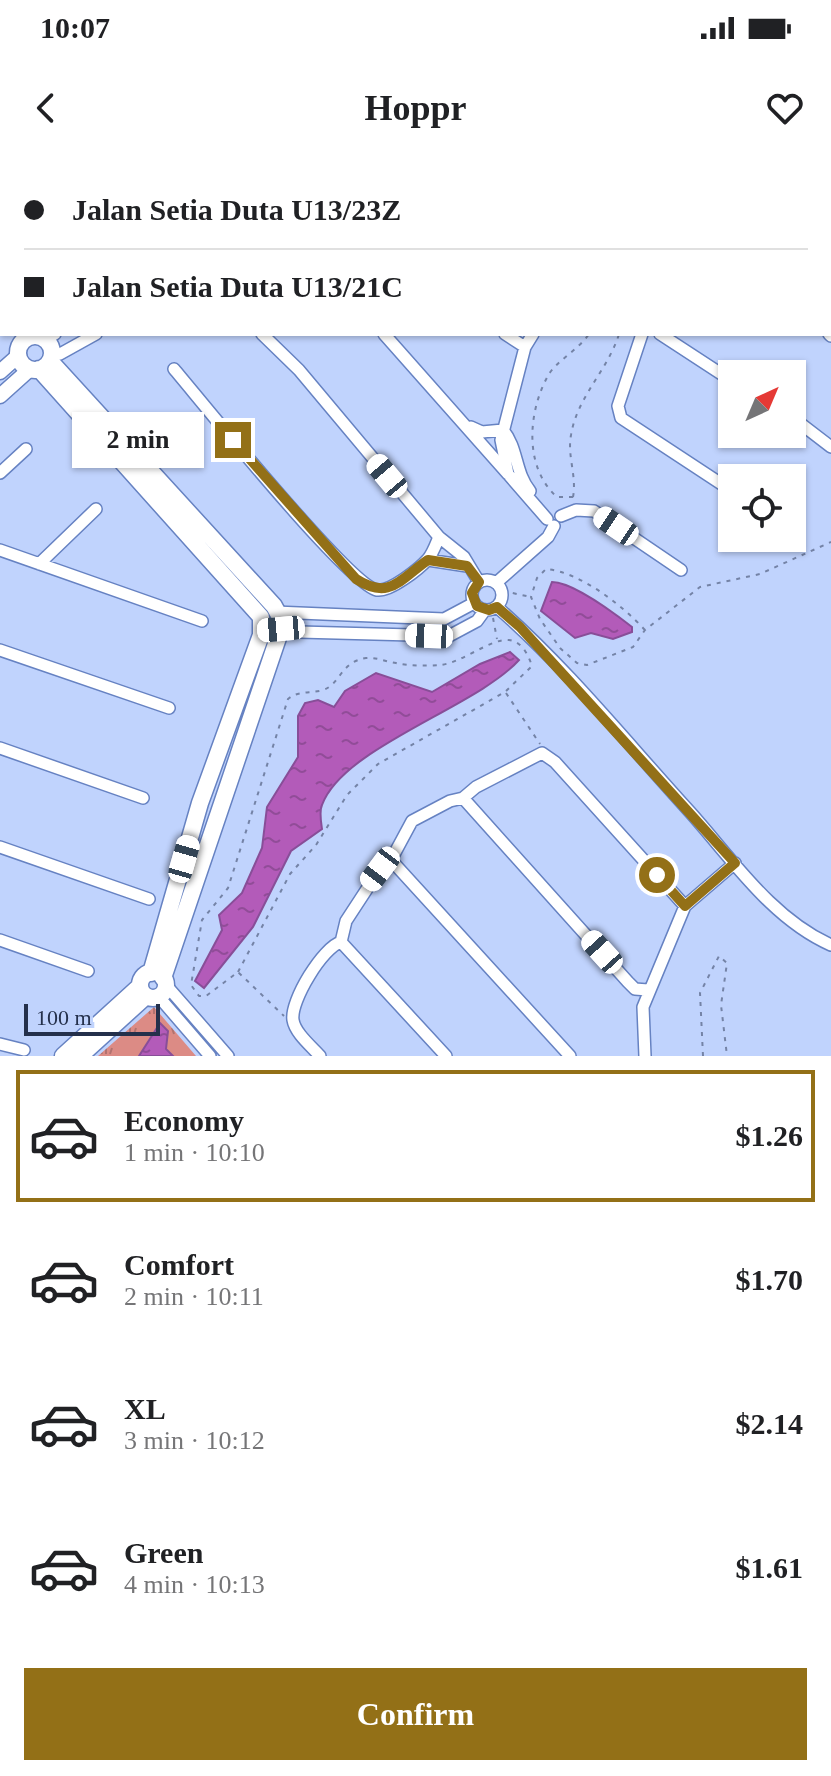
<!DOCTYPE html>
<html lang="en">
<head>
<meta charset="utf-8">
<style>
	body { margin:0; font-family:"Times New Roman",serif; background:#f2f2f2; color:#202124; height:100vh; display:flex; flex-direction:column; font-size:30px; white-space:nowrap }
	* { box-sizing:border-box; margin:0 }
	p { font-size:26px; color:#757577 }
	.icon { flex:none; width:44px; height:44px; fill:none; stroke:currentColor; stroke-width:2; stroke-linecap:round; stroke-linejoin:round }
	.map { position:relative; height:896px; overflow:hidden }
	.details { display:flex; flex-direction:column; background:#fff; flex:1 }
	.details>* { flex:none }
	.top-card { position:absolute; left:0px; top:0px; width:832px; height:176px; box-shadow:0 2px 6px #0004; display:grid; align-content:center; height:176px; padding:0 24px; background:#fff }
	.needle { width:52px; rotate:44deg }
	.buttons { position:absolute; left:718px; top:200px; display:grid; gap:16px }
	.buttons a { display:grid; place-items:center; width:88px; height:88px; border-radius:0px; background:#fff; box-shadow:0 2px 6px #0004; font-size:40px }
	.scale { position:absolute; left:24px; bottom:20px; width:136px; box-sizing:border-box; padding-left:8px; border:4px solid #24304b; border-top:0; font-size:22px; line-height:28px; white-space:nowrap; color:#24304b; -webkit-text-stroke:6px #c0d3fd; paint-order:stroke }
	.end { position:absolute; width:36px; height:36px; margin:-18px; border:10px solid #937017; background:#fff; box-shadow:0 0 0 4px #fff }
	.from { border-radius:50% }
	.bubble { position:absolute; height:56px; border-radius:0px; background:#fff; box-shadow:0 2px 6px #0004; font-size:26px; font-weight:700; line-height:56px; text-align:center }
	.car { position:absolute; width:24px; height:48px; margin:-24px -12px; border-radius:10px; box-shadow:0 0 6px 2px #0007; background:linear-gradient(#fff 24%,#345 0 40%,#fff 0 76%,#345 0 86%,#fff 0) }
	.top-card b { display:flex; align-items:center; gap:28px; height:76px; font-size:30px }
	.top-card b+b { border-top:2px solid #e0e0e0 }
	.top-card i { width:20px; height:20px; background:#202124 }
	ul { padding:14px 0 0; list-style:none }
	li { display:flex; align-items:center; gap:24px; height:132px; margin:0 16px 12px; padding:0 8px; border:4px solid transparent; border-radius:0px }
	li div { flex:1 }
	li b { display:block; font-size:30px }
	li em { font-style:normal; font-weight:700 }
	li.current { border-color:#937017 }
	li>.icon { width:72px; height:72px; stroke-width:1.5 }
	.cta { display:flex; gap:16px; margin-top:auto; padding:16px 24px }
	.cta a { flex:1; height:92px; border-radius:0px; background:#937017; color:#fff; font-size:32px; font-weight:700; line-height:92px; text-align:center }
	.status { display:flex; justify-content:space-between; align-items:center; height:56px; padding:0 40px; background:#fff; direction:ltr }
	.status svg { height:22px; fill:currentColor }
	header { display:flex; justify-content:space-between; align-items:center; height:104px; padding:0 24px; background:#fff; font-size:36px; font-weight:700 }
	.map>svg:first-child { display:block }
</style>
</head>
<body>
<div class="status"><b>10:07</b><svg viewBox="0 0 49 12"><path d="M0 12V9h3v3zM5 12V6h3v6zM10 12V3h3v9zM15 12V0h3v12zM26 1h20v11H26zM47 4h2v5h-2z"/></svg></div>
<header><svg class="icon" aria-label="back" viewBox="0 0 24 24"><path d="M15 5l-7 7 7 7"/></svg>Hoppr<svg class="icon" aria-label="heart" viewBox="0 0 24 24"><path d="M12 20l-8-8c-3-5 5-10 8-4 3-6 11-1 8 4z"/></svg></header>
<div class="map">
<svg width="831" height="896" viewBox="0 0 831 896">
	<defs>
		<pattern id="grass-tufts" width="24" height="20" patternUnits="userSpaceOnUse" patternTransform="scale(2)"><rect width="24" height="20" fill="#dc8b85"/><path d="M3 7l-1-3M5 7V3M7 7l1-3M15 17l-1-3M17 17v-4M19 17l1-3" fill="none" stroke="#b2726f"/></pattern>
		<pattern id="water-ripples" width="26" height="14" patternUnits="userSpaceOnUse" patternTransform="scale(2)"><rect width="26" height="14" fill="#b35bb9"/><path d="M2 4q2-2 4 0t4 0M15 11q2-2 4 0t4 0" fill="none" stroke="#914c98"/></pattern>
	</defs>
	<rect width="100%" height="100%" fill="#c0d3fd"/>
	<path fill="url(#grass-tufts)" d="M37,0H293L295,2H36Z
		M154,847L196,896H98Z"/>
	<path fill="url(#water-ripples)" stroke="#884e98" stroke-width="2" d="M552,422C572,422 614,453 632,467V472L613,479L591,473L575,478L541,451Z
		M510,492L519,500C477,547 343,587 322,645C319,651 321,662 322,669L291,691L253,767L204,828L195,821L222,770L219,755L242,733L262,688L267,647L298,597V556L305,543L318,540L334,547L345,531L376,513L432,532L480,504Z
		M160,863L168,871L166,889L173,896H139Z"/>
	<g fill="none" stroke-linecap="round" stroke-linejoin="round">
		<g stroke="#6682c2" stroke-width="14">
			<path id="minor" d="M353,0L355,2
				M479,0L480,2
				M598,0L600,2
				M632,2L633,0
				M755,2V0
				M830,61H831
				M262,174L299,210L439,377L464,397L479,422
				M384,174L508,314
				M505,174L525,187
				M533,174L525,187L501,280L508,314L547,359
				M642,174L618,246L621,258L732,331
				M660,174L732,221
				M829,174L831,176
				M44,180L55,174
				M52,195L60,194L96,174
				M174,209C202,242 349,425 377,430C390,432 419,409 428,399C433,393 436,384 439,377
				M792,257L831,287
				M471,267L482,272L503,270
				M503,270C518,288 515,313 530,331
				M0,313L26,289
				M561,356L576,350L594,351L681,410
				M0,390L202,461
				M428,400L467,406
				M39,404L96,349
				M472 435a15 15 0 1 1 30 0a15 15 0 1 1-30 0Z
				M496,423L548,377L554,366
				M497,447C567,508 627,583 690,652C732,699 772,759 831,785
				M275,452L444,459L474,443
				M262,471L449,476L477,461L485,450
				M0,490L169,548
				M0,588L143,638
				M463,638L628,822L635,829L648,830
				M0,687L149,739
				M391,700L570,896
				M0,780L88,811
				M341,782L346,761L380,709L391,700L412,661L450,641L463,638L476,627L542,593L555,602L685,746
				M341,782L446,896
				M166,825L228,896
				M159,837L210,896
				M0,884L24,890
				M320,896C311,886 295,873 293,860C290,841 323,787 341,782
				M645,896L643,847L685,746L735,703"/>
		</g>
		<g stroke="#6682c2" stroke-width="17">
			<path id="tertiary" d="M0,212L19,195
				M0,236L30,209"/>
		</g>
		<g stroke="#6682c2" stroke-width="19">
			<path id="secondary" d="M8,2L10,0
				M0,15L2,24
				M0,60L2,71
				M18 193a17 17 0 1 1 34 0a17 17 0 1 1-34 0Z
				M50,201L274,446L280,457V472L163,818
				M39,209L261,457V475L200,643L151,813
				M140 825a13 13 0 1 1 26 0a13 13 0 1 1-26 0Z
				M63,896L140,826
				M80,896L146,836"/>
		</g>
		<path stroke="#7483a6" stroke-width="2" stroke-dasharray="4 6" stroke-linecap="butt" d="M688,2L690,0
			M716,2L718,0
			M573,337H557C523,307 528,250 549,214C558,200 578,190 589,174
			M573,337C577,316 567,296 571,275C577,237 608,210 619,174
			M503,431L531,437
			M493,458L497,479
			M645,470C622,445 580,412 546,409L537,418L531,437L540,459L560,488L577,503L587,505L633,487L645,470L700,427L760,414L831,382
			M506,533L540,584
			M238,812L290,714L316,685L347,635L378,604L505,532L532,506C528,494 522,482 509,480C491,478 462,503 440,505C427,506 409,506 396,503C386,502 377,497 366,498C340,502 341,524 323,530C310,534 299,530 288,539L228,728L202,760L191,825L199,836H206L238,812L284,856
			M703,896L700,833L719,796L727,803L721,845L727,896"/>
		<use href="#minor" stroke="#fff" stroke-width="11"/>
		<use href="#tertiary" stroke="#fff" stroke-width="14"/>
		<use href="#secondary" stroke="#fff" stroke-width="16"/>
	</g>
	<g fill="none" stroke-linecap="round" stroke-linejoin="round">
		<path stroke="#937017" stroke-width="10" d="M233,280L356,419C390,441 400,419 428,400L467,406L479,422L472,433L477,446L489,450L497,447L520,467L735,703L685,746L657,715"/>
	</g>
</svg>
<div class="buttons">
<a><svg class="needle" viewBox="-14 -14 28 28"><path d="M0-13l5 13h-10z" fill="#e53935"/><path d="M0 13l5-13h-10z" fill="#757577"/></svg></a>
<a><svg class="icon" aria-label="locate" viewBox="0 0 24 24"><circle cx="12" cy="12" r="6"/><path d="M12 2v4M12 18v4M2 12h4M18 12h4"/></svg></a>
</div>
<div class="scale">100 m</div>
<i class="end from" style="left:657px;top:715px"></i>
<i class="end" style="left:233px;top:280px"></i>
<div class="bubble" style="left:72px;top:252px;width:132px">2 min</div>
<i class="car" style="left:387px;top:316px;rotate:320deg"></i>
<i class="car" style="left:616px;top:366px;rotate:304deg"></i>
<i class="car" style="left:281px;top:469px;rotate:265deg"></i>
<i class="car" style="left:429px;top:476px;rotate:272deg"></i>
<i class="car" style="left:184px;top:699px;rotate:16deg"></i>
<i class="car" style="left:380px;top:709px;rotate:217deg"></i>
<i class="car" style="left:602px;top:792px;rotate:318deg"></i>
<div class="top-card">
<b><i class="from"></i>Jalan Setia Duta U13/23Z</b>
<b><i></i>Jalan Setia Duta U13/21C</b>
</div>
</div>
<section class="details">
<ul>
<li class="current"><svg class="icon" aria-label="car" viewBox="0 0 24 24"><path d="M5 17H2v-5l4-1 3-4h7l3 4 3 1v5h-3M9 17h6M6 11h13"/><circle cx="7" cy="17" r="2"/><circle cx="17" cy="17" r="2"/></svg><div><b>Economy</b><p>1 min · 10:10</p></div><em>$1.26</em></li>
<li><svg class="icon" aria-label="car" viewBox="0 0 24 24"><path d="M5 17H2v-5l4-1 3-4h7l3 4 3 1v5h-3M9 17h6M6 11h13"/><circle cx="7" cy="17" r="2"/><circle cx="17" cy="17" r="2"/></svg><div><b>Comfort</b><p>2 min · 10:11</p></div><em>$1.70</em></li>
<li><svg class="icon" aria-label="car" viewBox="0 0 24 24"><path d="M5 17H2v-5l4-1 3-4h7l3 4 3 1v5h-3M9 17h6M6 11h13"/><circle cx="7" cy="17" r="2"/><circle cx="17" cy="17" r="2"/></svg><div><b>XL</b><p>3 min · 10:12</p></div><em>$2.14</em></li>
<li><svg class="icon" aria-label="car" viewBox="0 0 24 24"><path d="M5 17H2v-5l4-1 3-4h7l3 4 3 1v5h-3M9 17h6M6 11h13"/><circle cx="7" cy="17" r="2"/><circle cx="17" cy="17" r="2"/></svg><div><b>Green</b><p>4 min · 10:13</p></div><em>$1.61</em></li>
</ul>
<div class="cta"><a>Confirm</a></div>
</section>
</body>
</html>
